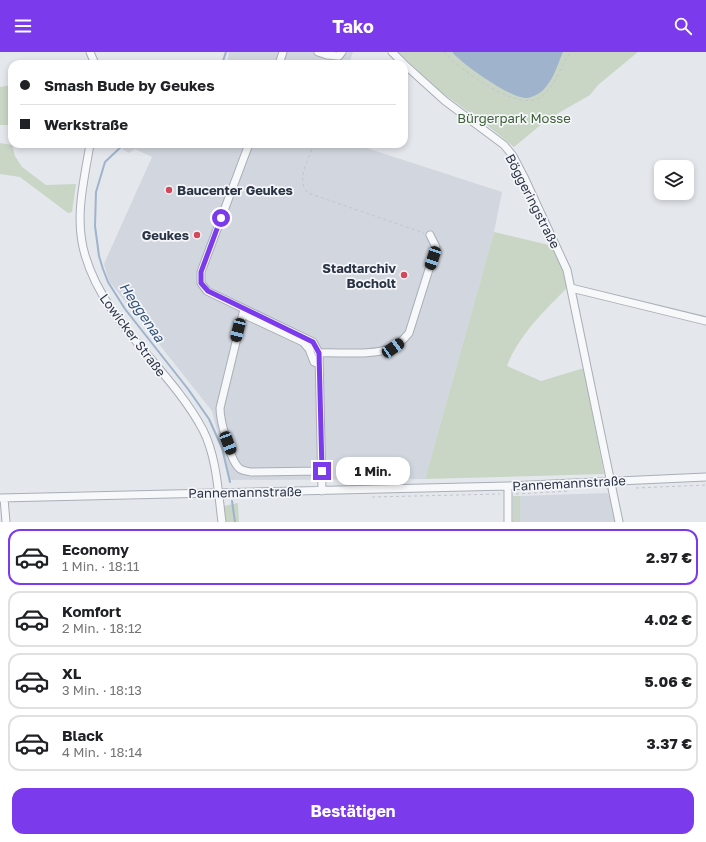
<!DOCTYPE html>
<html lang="de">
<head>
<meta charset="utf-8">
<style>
	body { margin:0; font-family:"Golos Text",sans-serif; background:#f2f2f2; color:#202124; height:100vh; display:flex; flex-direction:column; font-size:15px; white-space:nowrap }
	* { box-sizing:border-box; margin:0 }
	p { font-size:13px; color:#757577 }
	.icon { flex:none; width:22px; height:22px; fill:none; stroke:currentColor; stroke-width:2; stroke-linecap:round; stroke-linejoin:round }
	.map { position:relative; height:470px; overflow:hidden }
	.drawer { display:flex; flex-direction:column; background:#fff; flex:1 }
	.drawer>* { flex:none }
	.banner { position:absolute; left:8px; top:8px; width:400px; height:88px; border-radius:12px; box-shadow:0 2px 6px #0003; display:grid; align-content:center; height:88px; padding:0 12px; background:#fff }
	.buttons { position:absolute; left:654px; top:108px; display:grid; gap:8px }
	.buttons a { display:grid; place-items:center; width:40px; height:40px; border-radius:8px; background:#fff; box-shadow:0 2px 6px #0003; font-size:20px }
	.end { position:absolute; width:18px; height:18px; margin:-9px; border:5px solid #7c3aed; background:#fff; box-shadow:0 0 0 2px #fff }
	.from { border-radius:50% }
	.bubble { position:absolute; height:28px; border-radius:12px; background:#fff; box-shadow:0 2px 6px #0003; font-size:13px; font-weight:700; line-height:28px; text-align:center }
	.car { position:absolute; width:12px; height:24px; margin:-12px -6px; border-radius:5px; box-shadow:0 0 3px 1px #0007; background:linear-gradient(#222 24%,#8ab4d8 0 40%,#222 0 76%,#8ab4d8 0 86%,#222 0) }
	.banner b { display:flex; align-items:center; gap:14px; height:38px; font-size:15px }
	.banner b+b { border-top:1px solid #e0e0e0 }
	.banner i { width:10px; height:10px; background:#202124 }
	ul { padding:7px 0 0; list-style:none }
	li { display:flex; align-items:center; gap:12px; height:56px; margin:0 8px 6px; padding:0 4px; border:2px solid #e0e0e0; border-radius:12px }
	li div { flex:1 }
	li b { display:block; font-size:15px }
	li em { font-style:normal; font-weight:700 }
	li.active { border-color:#7c3aed }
	li>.icon { width:36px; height:36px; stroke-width:1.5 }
	.primary-button { display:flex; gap:8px; margin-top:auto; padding:8px 12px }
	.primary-button a { flex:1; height:46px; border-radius:12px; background:#7c3aed; color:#fff; font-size:16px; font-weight:700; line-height:46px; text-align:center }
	header { display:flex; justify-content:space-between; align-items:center; height:52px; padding:0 12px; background:#7c3aed; color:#fff; font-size:18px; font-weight:700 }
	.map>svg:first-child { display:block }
</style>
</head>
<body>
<header><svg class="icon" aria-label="menu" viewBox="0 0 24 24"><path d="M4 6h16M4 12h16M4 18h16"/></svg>Tako<svg class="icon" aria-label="search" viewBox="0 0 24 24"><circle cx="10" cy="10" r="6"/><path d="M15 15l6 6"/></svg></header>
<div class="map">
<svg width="706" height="470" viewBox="0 0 706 470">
	<rect width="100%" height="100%" fill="#e4e7ec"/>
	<path fill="#d2d6de" d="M229,0H353L349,12H227Z
		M128,92H354L502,140L494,180L425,427L230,428L212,359L109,229L104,212L152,105L135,97L129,101L122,97Z
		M607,441L610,445L616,470H520V444Z"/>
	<path fill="#c9d6c5" d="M398,0H452L489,29L518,44L547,34L563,0H638L598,33L590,43L548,67L514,95L488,74L441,40Z
		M12,33V73H0V35Z
		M0,91L12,93L15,104L22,115L46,133L76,132L72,160L68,161L20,125L0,122Z
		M494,180L553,194L566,226L567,236C545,258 518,284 507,314L541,329L584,316L604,422L425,427Z
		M513,444H520V470H513Z
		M238,451L239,470H226L224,454Z"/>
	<path fill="#9fb4cc" d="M452,0H563C557,14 551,36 536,43C533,44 529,46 527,46C511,47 462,12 452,0Z"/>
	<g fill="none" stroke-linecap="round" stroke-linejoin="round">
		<path stroke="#9fb4cc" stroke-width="2" d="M222,12L226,0
			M124,92L105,110L96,140L95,174L99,204L103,217L108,230L125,257L188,337L209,367L222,396L230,430
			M232,449L235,470"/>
		<g stroke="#a9aeb7" stroke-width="9">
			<path id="minor" d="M90,0L95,12
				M318,0L327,3L339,4L342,0
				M392,0L404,12
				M279,12L283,0
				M404,12L445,49L504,93L513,104L524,125L567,218L619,470
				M90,92C84,129 74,166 85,203C105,272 170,316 203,378C217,406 218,440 222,470
				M249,92L201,220V231L207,239L313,290L319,301C342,300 370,304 392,296C399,293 404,287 409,281L436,195L430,183
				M571,236L706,269
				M244,257L220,356C220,368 230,408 239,416C242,419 247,419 251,420L322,419
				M243,262L303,290L309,297L314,310L319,312
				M319,301L322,439
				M508,434V470
				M0,446L508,434L706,425
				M4,446L6,470"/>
		</g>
		<path stroke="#c2c5cb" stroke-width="1" stroke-dasharray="3 3" stroke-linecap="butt" d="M444,0C459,17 520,63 542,44C559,29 559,15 571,0
			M314,92C309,107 295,128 308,141L424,181
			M636,436L706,433
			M516,442L570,439
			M372,445L500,442"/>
		<use href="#minor" stroke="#f7f8fa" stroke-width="7"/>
	</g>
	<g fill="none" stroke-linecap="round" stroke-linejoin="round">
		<path stroke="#7c3aed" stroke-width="5" d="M221,166L201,220V231L208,239L313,290L319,301L322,419"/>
	</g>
	<g fill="#d1495b" stroke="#f4f6f9" stroke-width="1.5">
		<circle cx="169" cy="138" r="4"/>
		<circle cx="197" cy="183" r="4"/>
		<circle cx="404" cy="223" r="4"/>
	</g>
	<g text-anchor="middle" stroke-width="3.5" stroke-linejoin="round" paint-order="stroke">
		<g font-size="13" fill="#3f6138" stroke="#f4f6f9">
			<text x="514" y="71">Bürgerpark Mosse</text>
		</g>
		<g font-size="13" font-weight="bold" fill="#2b3445" stroke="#f4f6f9" text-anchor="end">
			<text x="177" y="143" text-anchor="start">Baucenter Geukes</text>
			<text x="189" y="188">Geukes</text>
			<text x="396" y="221">Stadtarchiv<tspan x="396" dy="15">Bocholt</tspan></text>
		</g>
		<g font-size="13" fill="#2b3445" stroke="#f4f6f9">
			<text transform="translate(533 149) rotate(63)" y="5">Böggeringstraße</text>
			<text transform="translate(133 283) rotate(53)" y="5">Lowicker Straße</text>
			<text transform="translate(569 431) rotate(-3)" y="5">Pannemannstraße</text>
			<text transform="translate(245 440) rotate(-1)" y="5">Pannemannstraße</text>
		</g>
		<g font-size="14" font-style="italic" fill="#34527a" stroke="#f4f6f9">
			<text transform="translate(142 260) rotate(56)" y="5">Heggenaa</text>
		</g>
	</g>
</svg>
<div class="buttons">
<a><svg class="icon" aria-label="layers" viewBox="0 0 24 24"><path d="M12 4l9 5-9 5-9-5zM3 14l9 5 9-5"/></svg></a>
</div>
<i class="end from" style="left:221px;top:166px"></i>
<i class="end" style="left:322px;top:419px"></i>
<div class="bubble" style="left:336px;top:405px;width:74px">1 Min.</div>
<i class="car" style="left:433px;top:206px;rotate:198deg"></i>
<i class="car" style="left:238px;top:278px;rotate:194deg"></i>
<i class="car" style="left:393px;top:296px;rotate:55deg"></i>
<i class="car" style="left:228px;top:391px;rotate:159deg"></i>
<div class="banner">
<b><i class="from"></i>Smash Bude by Geukes</b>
<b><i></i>Werkstraße</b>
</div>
</div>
<section class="drawer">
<ul>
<li class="active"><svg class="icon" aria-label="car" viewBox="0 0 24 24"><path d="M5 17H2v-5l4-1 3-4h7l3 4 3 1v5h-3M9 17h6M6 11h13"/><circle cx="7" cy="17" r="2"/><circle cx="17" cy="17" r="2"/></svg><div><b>Economy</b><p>1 Min. · 18:11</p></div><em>2.97 €</em></li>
<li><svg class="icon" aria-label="car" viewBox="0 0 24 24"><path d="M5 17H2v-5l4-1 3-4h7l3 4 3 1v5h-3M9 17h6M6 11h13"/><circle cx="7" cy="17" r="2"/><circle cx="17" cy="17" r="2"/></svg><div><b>Komfort</b><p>2 Min. · 18:12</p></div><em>4.02 €</em></li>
<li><svg class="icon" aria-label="car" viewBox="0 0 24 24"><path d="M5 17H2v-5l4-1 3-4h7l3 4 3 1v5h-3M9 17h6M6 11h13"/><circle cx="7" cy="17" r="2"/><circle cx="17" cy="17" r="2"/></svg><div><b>XL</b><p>3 Min. · 18:13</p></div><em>5.06 €</em></li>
<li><svg class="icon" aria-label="car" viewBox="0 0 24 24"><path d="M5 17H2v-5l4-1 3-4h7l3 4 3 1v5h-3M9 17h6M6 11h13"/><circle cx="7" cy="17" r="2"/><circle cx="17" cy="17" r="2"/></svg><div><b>Black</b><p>4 Min. · 18:14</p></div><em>3.37 €</em></li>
</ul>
<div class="primary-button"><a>Bestätigen</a></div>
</section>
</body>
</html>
